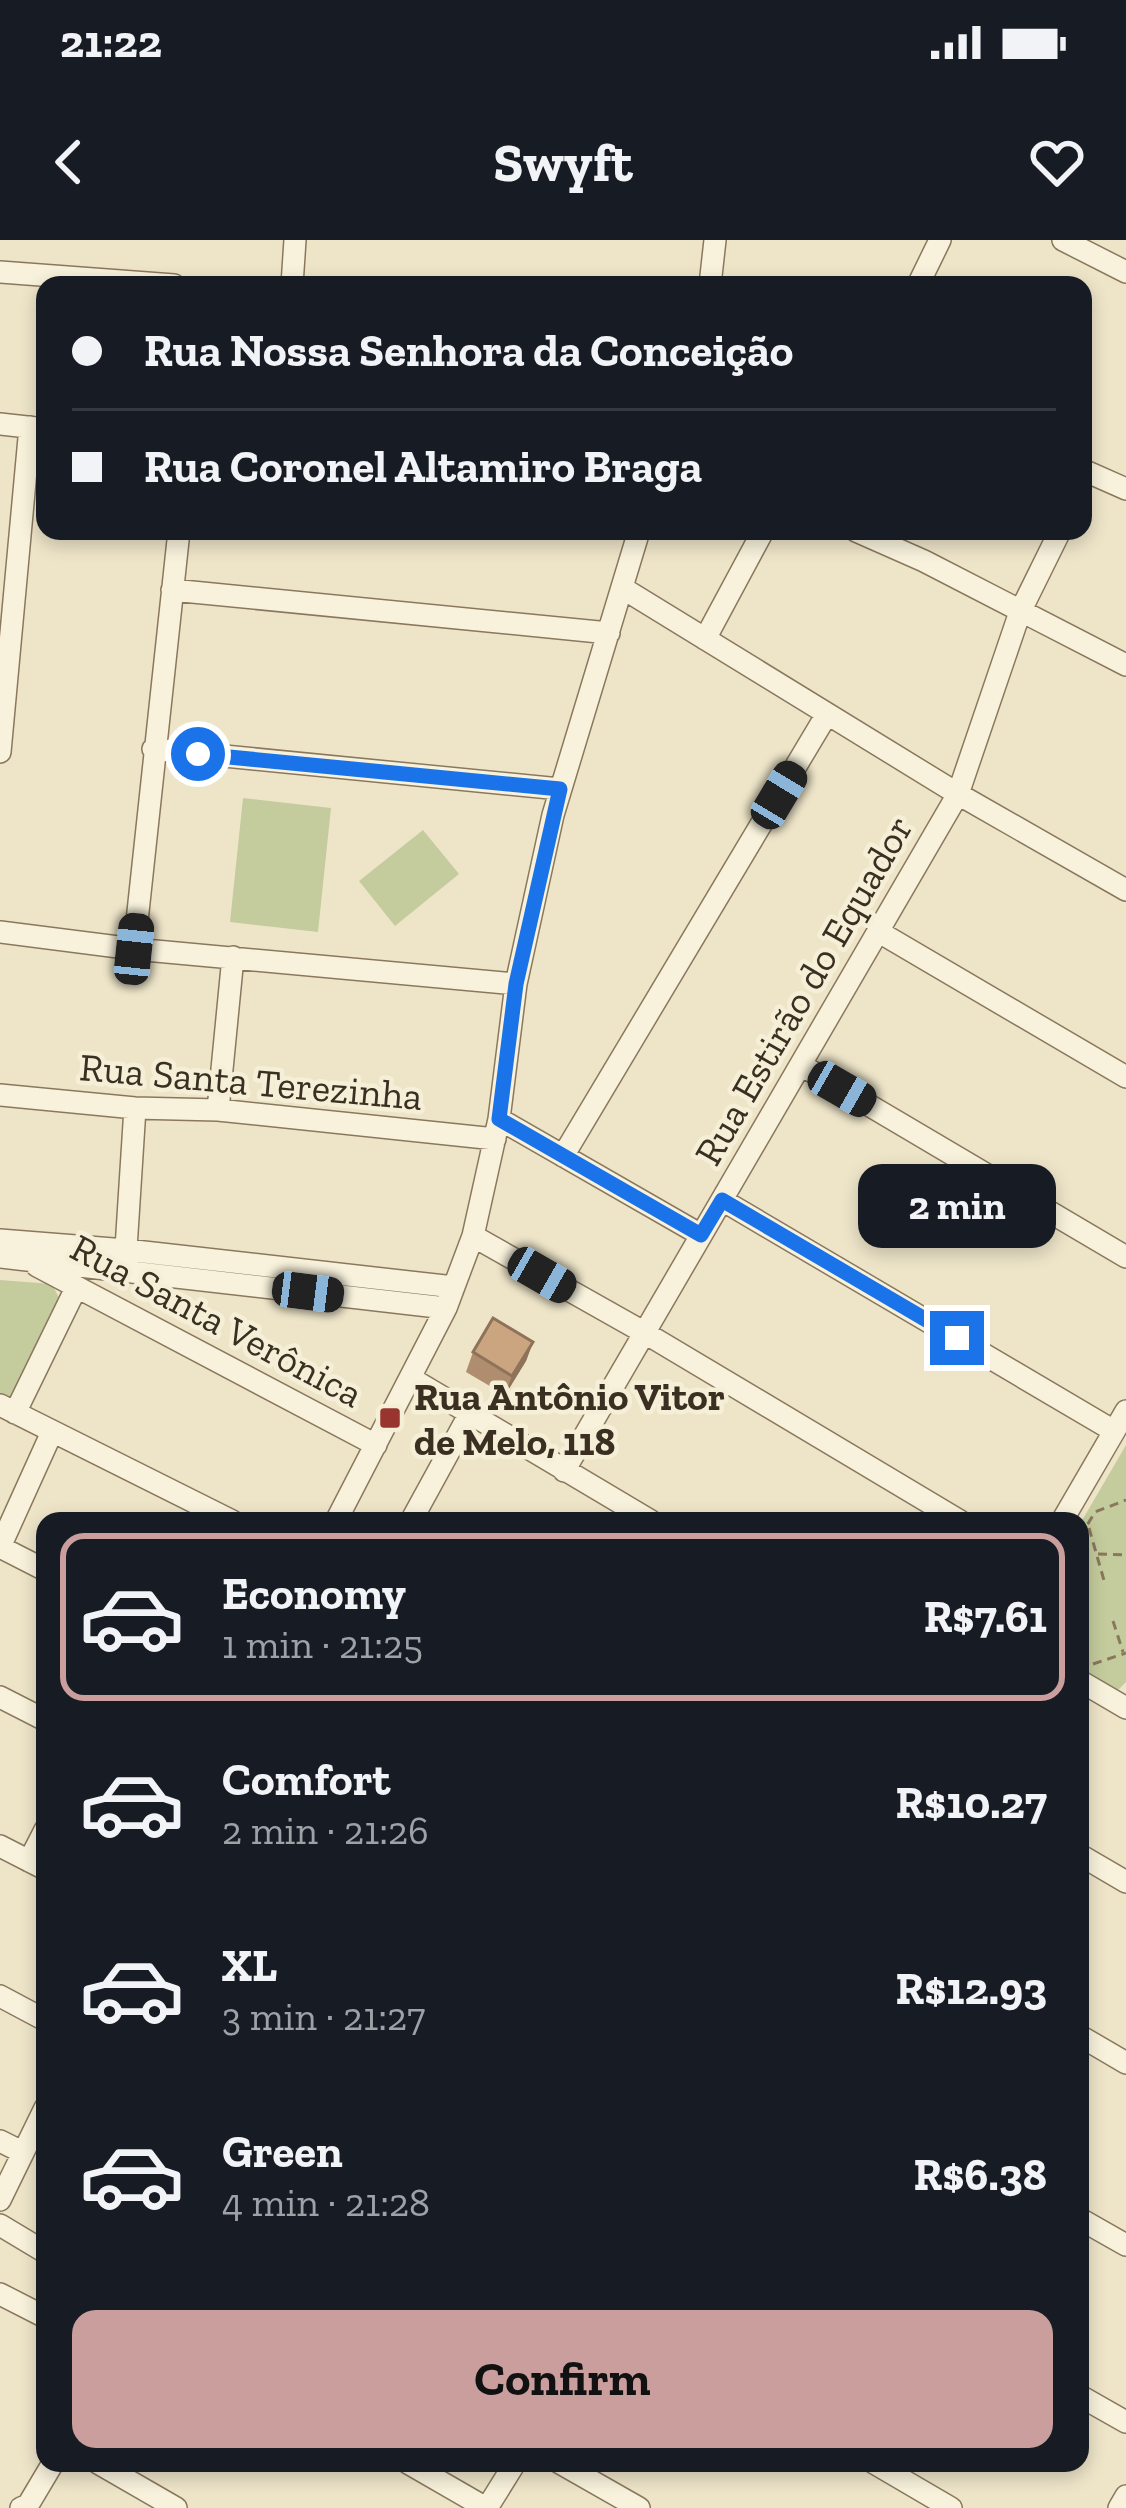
<!DOCTYPE html>
<html lang="en">
<head>
<meta charset="utf-8">
<style>
	body { margin:0; font-family:"Zilla Slab",serif; background:#20242c; color:#f1f3f6; height:100vh; display:flex; flex-direction:column; font-size:45px; white-space:nowrap }
	* { box-sizing:border-box; margin:0 }
	p { font-size:39px; color:#9ea1a6 }
	.icon { flex:none; width:66px; height:66px; fill:none; stroke:currentColor; stroke-width:2; stroke-linecap:round; stroke-linejoin:round }
	.map { position:relative; flex:1; overflow:hidden }
	.sheet { position:absolute; left:36px; top:1272px; width:1053px; height:960px; display:flex; flex-direction:column; background:#171b24; border-radius:24px; box-shadow:0 6px 18px #0003 }
	.sheet>* { flex:none }
	.banner { position:absolute; left:36px; top:36px; width:1056px; height:264px; border-radius:24px; box-shadow:0 6px 18px #0003; display:grid; align-content:center; height:264px; padding:0 36px; background:#171b24 }
	.end { position:absolute; width:54px; height:54px; margin:-27px; border:15px solid #1a73e8; background:#fff; box-shadow:0 0 0 6px #fff }
	.from { border-radius:50% }
	.bubble { position:absolute; height:84px; border-radius:24px; background:#171b24; box-shadow:0 6px 18px #0003; font-size:39px; font-weight:700; line-height:84px; text-align:center }
	.car { position:absolute; width:36px; height:72px; margin:-36px -18px; border-radius:15px; box-shadow:0 0 9px 3px #0007; background:linear-gradient(#222 24%,#8ab4d8 0 40%,#222 0 76%,#8ab4d8 0 86%,#222 0) }
	.banner b { display:flex; align-items:center; gap:42px; height:114px; font-size:45px }
	.banner b+b { border-top:3px solid #363941 }
	.banner i { width:30px; height:30px; background:#f1f3f6 }
	ul { padding:21px 0 0; list-style:none }
	li { display:flex; align-items:center; gap:36px; height:168px; margin:0 24px 18px; padding:0 12px; border:6px solid transparent; border-radius:24px }
	li div { flex:1 }
	li b { display:block; font-size:45px }
	li em { font-style:normal; font-weight:700 }
	li.on { border-color:#c99e9c }
	li>.icon { width:108px; height:108px; stroke-width:1.5 }
	.button { display:flex; gap:24px; margin-top:auto; padding:24px 36px }
	.button a { flex:1; height:138px; border-radius:24px; background:#c99e9c; color:#111; font-size:48px; font-weight:700; line-height:138px; text-align:center }
	.status { display:flex; justify-content:space-between; align-items:center; height:84px; padding:0 60px; background:#171b24; direction:ltr }
	.status svg { height:33px; fill:currentColor }
	header { display:flex; justify-content:space-between; align-items:center; height:156px; padding:0 36px; background:#171b24; font-size:54px; font-weight:700 }
	.map>svg:first-child { display:block }
</style>
</head>
<body>
<div class="status"><b>21:22</b><svg viewBox="0 0 49 12"><path d="M0 12V9h3v3zM5 12V6h3v6zM10 12V3h3v9zM15 12V0h3v12zM26 1h20v11H26zM47 4h2v5h-2z"/></svg></div>
<header><svg class="icon" aria-label="back" viewBox="0 0 24 24"><path d="M15 5l-7 7 7 7"/></svg>Swyft<svg class="icon" aria-label="heart" viewBox="0 0 24 24"><path d="M12 20l-8-8c-3-5 5-10 8-4 3-6 11-1 8 4z"/></svg></header>
<div class="map">
<svg width="1126" height="2268" viewBox="0 0 1126 2268">
	<rect width="100%" height="100%" fill="#eee5c9"/>
	<path fill="#c4cc9d" d="M243,558L331,568L318,692L230,682Z
		M423,590L459,634L395,686L359,641Z
		M0,1040L52,1044L60,1060L13,1162L0,1156Z
		M1126,1205V1442L1115,1453L1080,1435V1284Z"/>
	<g fill="none" stroke-linecap="round" stroke-linejoin="round">
		<g stroke="#8a785e" stroke-width="24">
			<path id="minor" d="M1063,0L1126,32
				M0,32L174,45
				M292,45L295,0
				M710,45L715,0
				M918,45L940,0
				M0,184L45,189
				M1083,230L1126,249
				M856,291L924,321L1126,425
				M624,349L958,554L1126,650
				M172,350L609,393
				M705,399L763,291
				M153,509L560,549
				M0,512L30,187
				M0,692L134,709L516,744
				M879,692L1126,837
				M134,709L179,291
				M801,825L1126,1017
				M0,855L135,868L218,870L495,899
				M218,870L233,717
				M499,879L701,995
				M563,916L827,474
				M722,960L1114,1191
				M473,996L645,1093L960,1281
				M0,1000L126,1010L454,1047
				M0,1017L446,1068
				M125,1024L135,868
				M37,1026L376,1205
				M412,1139L651,1281
				M0,1165L232,1281
				M15,1173L76,1048
				M564,1231L958,554L1020,372L1060,291
				M336,1281L446,1068L473,996L499,879L516,744L553,575L639,291
				M411,1281L469,1175
				M1062,1281L1126,1171
				M45,1330L0,1307L52,1192
				M1080,1441L1126,1468
				M0,1457L45,1480
				M0,1606L45,1629
				M1080,1615L1126,1642
				M29,1621L45,1590
				M0,1756L45,1780
				M1080,1796L1126,1823
				M0,1901L22,1912
				M0,1960L45,1868
				M1080,1979L1126,2005
				M0,1985L45,2012
				M0,2054L45,2077
				M1080,2156L1126,2182
				M98,2223L176,2268
				M408,2223L486,2268
				M560,2223L639,2268
				M874,2223L951,2268
				M21,2268L28,2265L53,2223
				M487,2268L515,2223
				M1119,2268L1126,2256"/>
		</g>
		<path stroke="#8a785e" stroke-width="3" stroke-dasharray="9 6" stroke-linecap="butt" d="M1089,1288L1105,1344
			M1080,1297L1095,1272L1126,1260
			M1098,1314L1126,1315
			M1113,1381L1123,1412
			M1093,1424L1126,1413"/>
		<use href="#minor" stroke="#f8f2dc" stroke-width="21"/>
	</g>
	<path fill="#af8d6e" d="M533,1102L526,1121L505,1155L466,1132L473,1112Z"/>
	<path fill="#8e735a" d="M533,1102L526,1121L505,1155L512,1136Z"/>
	<path fill="#cba480" stroke="#8e735a" stroke-width="3" d="M493,1078L533,1102L512,1136L473,1112Z"/>
	<g fill="none" stroke-linecap="round" stroke-linejoin="round">
		<path stroke="#1a73e8" stroke-width="15" d="M198,514L560,549L516,744L499,879L701,995L722,960L957,1098"/>
	</g>
	<rect fill="#98352f" stroke="#f5efd8" stroke-width="4.5" x="378" y="1166" width="24" height="24" rx="6"/>
	<g text-anchor="middle" stroke-width="9" stroke-linejoin="round" paint-order="stroke">
		<g font-size="39" fill="#3b2f21" stroke="#f5efd8">
			<text transform="translate(803 750) rotate(-60)" y="14">Rua Estirão do Equador</text>
			<text transform="translate(251 841) rotate(5)" y="14">Rua Santa Terezinha</text>
			<text transform="translate(217 1080) rotate(28)" y="14">Rua Santa Verônica</text>
		</g>
		<g font-size="39" font-weight="bold" fill="#3b2f21" stroke="#f5efd8" text-anchor="start">
			<text x="414" y="1170">Rua Antônio Vitor<tspan x="414" dy="45">de Melo, 118</tspan></text>
		</g>
	</g>
</svg>
<i class="end from" style="left:198px;top:514px"></i>
<i class="end" style="left:957px;top:1098px"></i>
<div class="bubble" style="left:858px;top:924px;width:198px">2 min</div>
<i class="car" style="left:779px;top:555px;rotate:31deg"></i>
<i class="car" style="left:134px;top:709px;rotate:6deg"></i>
<i class="car" style="left:842px;top:849px;rotate:120deg"></i>
<i class="car" style="left:542px;top:1035px;rotate:120deg"></i>
<i class="car" style="left:308px;top:1052px;rotate:97deg"></i>
<div class="banner">
<b><i class="from"></i>Rua Nossa Senhora da Conceição</b>
<b><i></i>Rua Coronel Altamiro Braga</b>
</div>
<section class="sheet">
<ul>
<li class="on"><svg class="icon" aria-label="car" viewBox="0 0 24 24"><path d="M5 17H2v-5l4-1 3-4h7l3 4 3 1v5h-3M9 17h6M6 11h13"/><circle cx="7" cy="17" r="2"/><circle cx="17" cy="17" r="2"/></svg><div><b>Economy</b><p>1 min · 21:25</p></div><em>R$7.61</em></li>
<li><svg class="icon" aria-label="car" viewBox="0 0 24 24"><path d="M5 17H2v-5l4-1 3-4h7l3 4 3 1v5h-3M9 17h6M6 11h13"/><circle cx="7" cy="17" r="2"/><circle cx="17" cy="17" r="2"/></svg><div><b>Comfort</b><p>2 min · 21:26</p></div><em>R$10.27</em></li>
<li><svg class="icon" aria-label="car" viewBox="0 0 24 24"><path d="M5 17H2v-5l4-1 3-4h7l3 4 3 1v5h-3M9 17h6M6 11h13"/><circle cx="7" cy="17" r="2"/><circle cx="17" cy="17" r="2"/></svg><div><b>XL</b><p>3 min · 21:27</p></div><em>R$12.93</em></li>
<li><svg class="icon" aria-label="car" viewBox="0 0 24 24"><path d="M5 17H2v-5l4-1 3-4h7l3 4 3 1v5h-3M9 17h6M6 11h13"/><circle cx="7" cy="17" r="2"/><circle cx="17" cy="17" r="2"/></svg><div><b>Green</b><p>4 min · 21:28</p></div><em>R$6.38</em></li>
</ul>
<div class="button"><a>Confirm</a></div>
</section>
</div>
</body>
</html>
